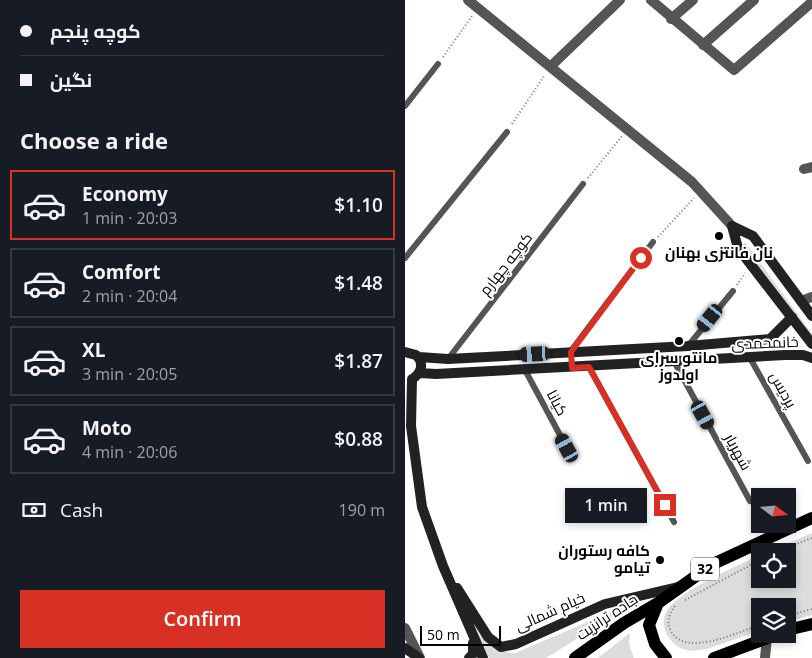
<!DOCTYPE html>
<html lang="en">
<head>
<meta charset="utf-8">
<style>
	body { margin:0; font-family:"Open Sans",Cairo,sans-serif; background:#20242c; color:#f1f3f6; height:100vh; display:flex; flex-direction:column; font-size:19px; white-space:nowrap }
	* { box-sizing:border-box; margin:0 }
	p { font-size:16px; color:#9ea1a6 }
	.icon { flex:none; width:28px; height:28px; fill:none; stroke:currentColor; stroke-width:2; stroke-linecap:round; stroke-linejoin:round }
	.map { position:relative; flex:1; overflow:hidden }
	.side { display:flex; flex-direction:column; background:#171b24; width:405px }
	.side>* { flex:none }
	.top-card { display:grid; align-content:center; height:110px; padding:0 20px; background:#171b24 }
	.needle { width:32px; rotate:106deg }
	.tools { position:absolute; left:346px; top:488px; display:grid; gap:10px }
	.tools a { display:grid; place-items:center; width:45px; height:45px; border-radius:0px; background:#171b24; box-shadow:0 2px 8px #0003; font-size:25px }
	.scale { position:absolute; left:15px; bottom:12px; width:81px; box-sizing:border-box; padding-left:5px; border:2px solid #000; border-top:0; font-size:14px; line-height:18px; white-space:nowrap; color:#000; -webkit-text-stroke:4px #fff; paint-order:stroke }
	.end { position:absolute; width:22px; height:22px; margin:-11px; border:6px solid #d93025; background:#fff; box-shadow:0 0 0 2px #fff }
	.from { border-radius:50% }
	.bubble { position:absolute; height:35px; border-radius:0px; background:#171b24; box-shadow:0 2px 8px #0003; font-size:16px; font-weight:600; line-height:35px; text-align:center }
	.car { position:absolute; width:15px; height:30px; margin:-15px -8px; border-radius:6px; box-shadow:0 0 4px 1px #0007; background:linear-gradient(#222 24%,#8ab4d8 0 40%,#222 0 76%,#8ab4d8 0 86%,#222 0) }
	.top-card b { display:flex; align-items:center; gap:18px; height:48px; font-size:19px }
	.top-card b+b { border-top:1px solid #363941 }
	.top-card i { width:12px; height:12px; background:#f1f3f6 }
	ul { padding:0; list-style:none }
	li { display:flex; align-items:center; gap:15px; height:70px; margin:0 10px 8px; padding:0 10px; border:2px solid #363941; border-radius:0px }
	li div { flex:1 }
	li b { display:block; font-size:19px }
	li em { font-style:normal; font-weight:600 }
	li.current { border-color:#d93025 }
	li>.icon { width:45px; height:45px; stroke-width:1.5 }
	h2 { padding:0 20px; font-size:22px; line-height:60px }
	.pay { display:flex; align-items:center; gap:12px; height:55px; padding:0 20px; font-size:19px }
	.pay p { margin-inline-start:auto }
	.primary-button { display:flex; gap:10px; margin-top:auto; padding:10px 20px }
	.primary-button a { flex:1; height:58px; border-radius:0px; background:#d93025; color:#fff; font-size:20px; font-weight:600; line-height:58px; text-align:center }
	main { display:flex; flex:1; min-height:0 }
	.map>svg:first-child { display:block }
</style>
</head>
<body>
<main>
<section class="side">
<div class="top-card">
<b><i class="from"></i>کوچه پنجم</b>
<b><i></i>نگین</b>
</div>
<h2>Choose a ride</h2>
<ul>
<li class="current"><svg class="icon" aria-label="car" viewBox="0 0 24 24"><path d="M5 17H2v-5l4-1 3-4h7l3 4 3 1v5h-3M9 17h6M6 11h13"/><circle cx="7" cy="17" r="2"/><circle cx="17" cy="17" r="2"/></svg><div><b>Economy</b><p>1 min · 20:03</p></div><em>$1.10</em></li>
<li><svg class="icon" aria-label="car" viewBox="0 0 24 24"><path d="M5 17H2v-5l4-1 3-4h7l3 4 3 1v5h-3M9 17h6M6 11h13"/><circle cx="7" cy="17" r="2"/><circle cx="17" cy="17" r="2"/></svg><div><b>Comfort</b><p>2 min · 20:04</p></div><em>$1.48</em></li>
<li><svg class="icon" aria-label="car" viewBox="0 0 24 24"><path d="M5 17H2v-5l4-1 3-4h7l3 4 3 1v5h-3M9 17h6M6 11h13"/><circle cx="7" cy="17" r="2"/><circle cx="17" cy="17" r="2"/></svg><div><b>XL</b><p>3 min · 20:05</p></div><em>$1.87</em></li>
<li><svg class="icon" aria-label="car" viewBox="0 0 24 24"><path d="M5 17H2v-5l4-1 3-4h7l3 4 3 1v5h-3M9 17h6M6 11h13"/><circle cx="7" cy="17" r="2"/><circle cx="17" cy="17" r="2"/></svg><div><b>Moto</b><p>4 min · 20:06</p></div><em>$0.88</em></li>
</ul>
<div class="pay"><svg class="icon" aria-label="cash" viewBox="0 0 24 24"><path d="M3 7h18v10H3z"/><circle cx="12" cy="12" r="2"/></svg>Cash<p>190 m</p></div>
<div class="primary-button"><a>Confirm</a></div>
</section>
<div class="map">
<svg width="407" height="658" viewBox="0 0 407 658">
	<rect width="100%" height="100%" fill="#fff"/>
	<path fill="#dcdcdc" d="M339,243H341L407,334V340L338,246Z
		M407,533V615L383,622L382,606H355V631C343,635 331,639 319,643C297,651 276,658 262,635C258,627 257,617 263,609C276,590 332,566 355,555V579H382V551H364Z
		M216,608L218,610L141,658H84L67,625C80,642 88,652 110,653Z
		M225,633L224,644L229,658H193Z"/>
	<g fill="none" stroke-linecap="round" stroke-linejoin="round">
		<path stroke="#777" stroke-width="2" stroke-dasharray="1 2.5" stroke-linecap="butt" d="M38,57L67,16
			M107,124L139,76
			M183,178L217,136
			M253,237L289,198
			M332,285L340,273
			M373,551L407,538
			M280,600L355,560
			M270,606C264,614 261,622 266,631C280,658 333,632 355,625
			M382,616L407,609"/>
		<path stroke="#555" stroke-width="6" d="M0,106L33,64
			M0,258L102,132
			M283,346L328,291
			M165,352L248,242
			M345,358L403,461
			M43,359L178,184
			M270,363L345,501
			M184,367L269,522
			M120,370L162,448"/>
		<path stroke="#555" stroke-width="10" d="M246,0L329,70L407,2
			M266,19L288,0
			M298,45L349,0
			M146,66L215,0
			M399,169L407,167
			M396,301L407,297
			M0,628L15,658
			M360,658L362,638"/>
		<path stroke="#555" stroke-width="10" d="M63,0L287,182L327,226"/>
		<path stroke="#222" stroke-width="10" d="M327,226L333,248L407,344
			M327,226L348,236L407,316
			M0,352L11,355C18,361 18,370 10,377
			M14,357L43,359L283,346L365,339L387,317
			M15,373L31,374L380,355H398L407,358
			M7,379L6,426L17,507L38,566L78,658
			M52,588L83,637L96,647L111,644L200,604L273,587
			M0,648L14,658
			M64,658L68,654V643"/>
		<path stroke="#000" stroke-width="12" d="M382,630L407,624
			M170,658L219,623L253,603
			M261,658L250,644L244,625L253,603L308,564L407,518
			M309,658L373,634"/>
	</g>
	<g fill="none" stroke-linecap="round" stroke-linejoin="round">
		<path stroke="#d93025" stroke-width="6" d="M236,258L166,352L167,368L184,367L260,505"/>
	</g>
	<g fill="#000" stroke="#fff" stroke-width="2">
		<circle cx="314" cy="236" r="5"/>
		<circle cx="274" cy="341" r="5"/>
		<circle cx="255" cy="560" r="5"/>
	</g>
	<g text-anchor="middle" stroke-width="4" stroke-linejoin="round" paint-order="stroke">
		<rect fill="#fff" stroke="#4c4c4c" stroke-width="1" x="286" y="557.5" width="28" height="23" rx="4"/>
		<g font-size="14" font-weight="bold" fill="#000">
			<text x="300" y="574">32</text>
		</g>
		<g font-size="15" font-weight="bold" fill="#000" stroke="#fff">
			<text x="314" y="258">نان فانتزی بهنان</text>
			<text x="274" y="363">مانتو سرای<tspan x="274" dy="17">اولدوز</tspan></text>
			<text x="245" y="556" text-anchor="end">کافه رستوران<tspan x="245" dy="17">تیامو</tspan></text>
		</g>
		<g font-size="15" fill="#000" stroke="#fff">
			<text transform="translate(101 264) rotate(-52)" y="5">کوچه چهارم</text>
			<text transform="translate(360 343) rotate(-2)" y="5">خانمحمدی</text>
			<text transform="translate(378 390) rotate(61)" y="5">پردیس</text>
			<text transform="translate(152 403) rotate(62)" y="5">کیانا</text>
			<text transform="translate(333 452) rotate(61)" y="5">شهریار</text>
			<text transform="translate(145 612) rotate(-24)" y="5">خیام شمالی</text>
			<text transform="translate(202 617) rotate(-34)" y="5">جاده ترانزیت</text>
		</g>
	</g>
</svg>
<div class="tools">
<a><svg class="needle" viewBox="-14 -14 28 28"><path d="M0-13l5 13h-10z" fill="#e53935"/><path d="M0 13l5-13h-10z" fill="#9ea1a6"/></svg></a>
<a><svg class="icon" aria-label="locate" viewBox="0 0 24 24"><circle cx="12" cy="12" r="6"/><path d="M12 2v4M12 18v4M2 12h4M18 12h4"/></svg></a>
<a><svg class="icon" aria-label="layers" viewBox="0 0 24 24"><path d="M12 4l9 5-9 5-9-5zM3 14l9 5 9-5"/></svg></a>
</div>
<div class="scale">50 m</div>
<i class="end from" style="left:236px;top:258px"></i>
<i class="end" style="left:260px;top:505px"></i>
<div class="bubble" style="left:160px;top:488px;width:82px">1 min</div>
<i class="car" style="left:305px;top:318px;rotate:219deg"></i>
<i class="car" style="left:130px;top:354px;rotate:267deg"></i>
<i class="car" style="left:298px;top:415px;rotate:151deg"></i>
<i class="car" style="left:162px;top:448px;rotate:331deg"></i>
</div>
</main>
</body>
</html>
